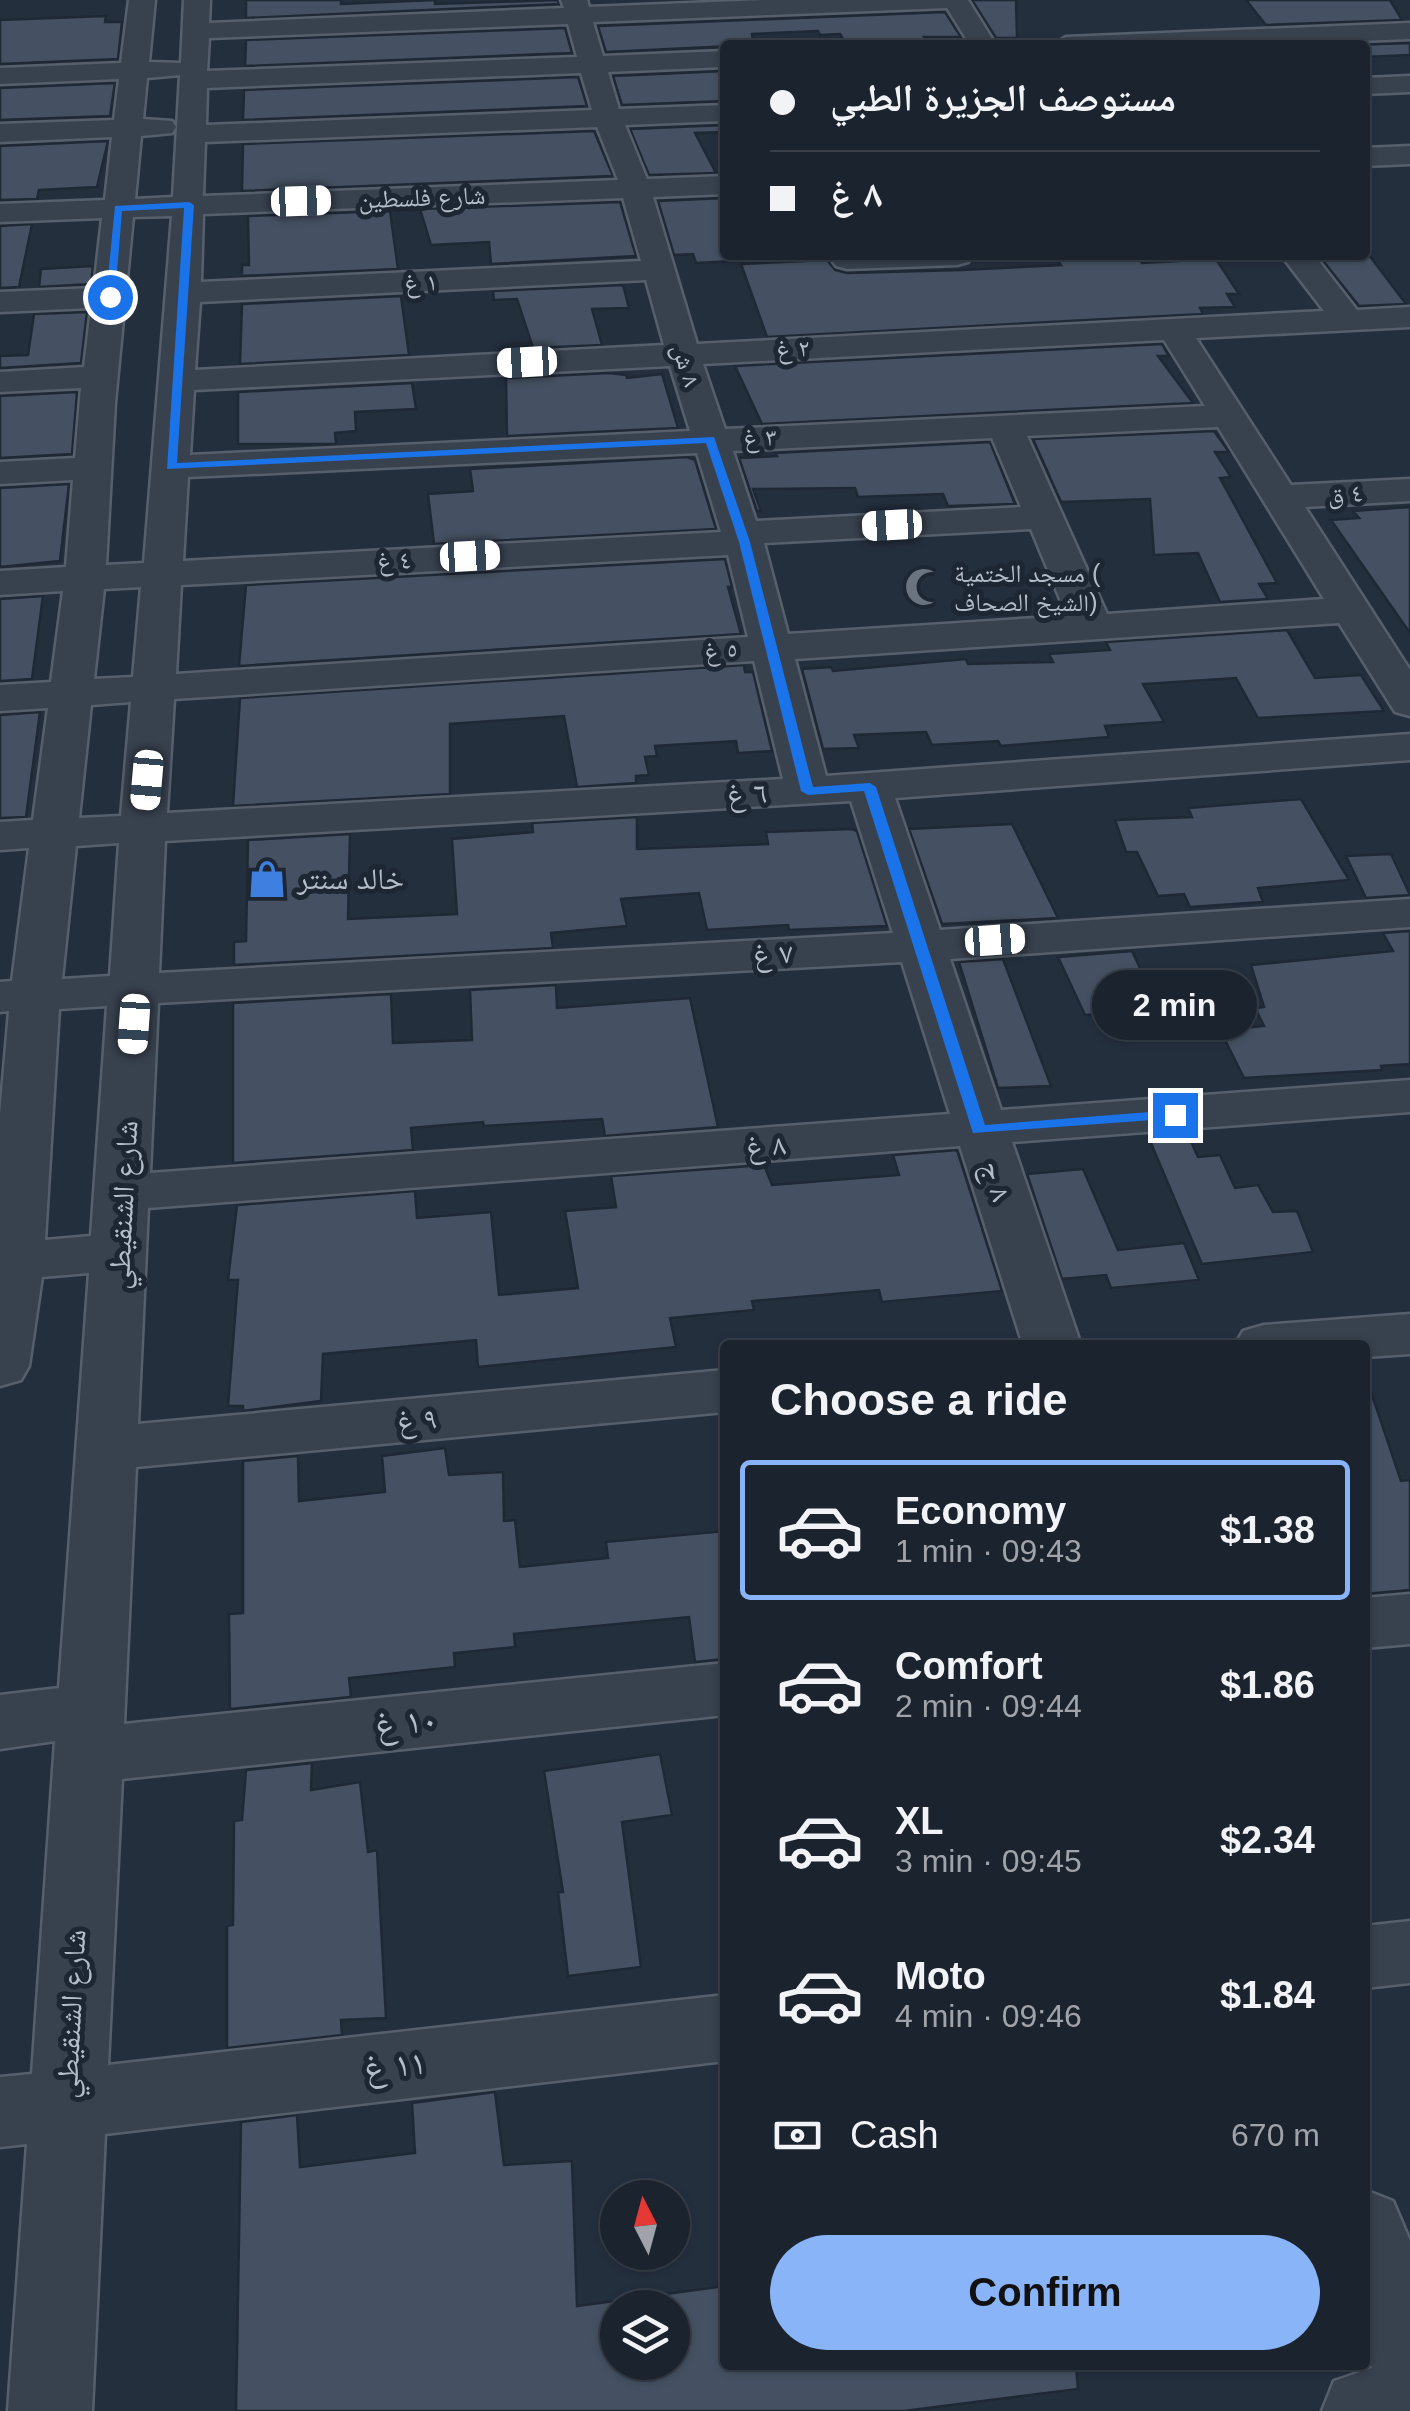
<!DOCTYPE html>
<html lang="en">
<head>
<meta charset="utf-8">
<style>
	body { margin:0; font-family:Helvetica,"Noto Naskh Arabic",sans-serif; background:#242b36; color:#f1f3f6; height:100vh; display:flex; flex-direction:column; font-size:38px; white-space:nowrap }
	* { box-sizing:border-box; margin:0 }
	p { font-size:32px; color:#a0a4aa }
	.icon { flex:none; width:55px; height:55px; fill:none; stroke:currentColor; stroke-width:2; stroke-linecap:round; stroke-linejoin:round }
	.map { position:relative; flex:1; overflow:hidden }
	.drawer { position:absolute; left:720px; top:1340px; width:650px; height:1030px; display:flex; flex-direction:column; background:#1b232e; border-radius:10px; box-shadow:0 2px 8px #0004,0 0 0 2px #39404a }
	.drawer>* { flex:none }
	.banner { position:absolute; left:720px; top:40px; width:650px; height:220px; border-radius:10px; box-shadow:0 2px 8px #0004,0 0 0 2px #39404a; display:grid; align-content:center; height:220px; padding:0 50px; background:#1b232e }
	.needle { width:65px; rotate:354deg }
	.tools { position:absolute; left:600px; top:2180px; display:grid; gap:20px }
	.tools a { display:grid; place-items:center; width:90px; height:90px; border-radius:50%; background:#1b232e; box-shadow:0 2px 8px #0004,0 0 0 2px #39404a; font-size:50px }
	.end { position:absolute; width:45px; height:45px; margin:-22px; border:12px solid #1a73e8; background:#fff; box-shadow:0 0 0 5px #fff }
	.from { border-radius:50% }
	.bubble { position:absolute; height:70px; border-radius:35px; background:#1b232e; box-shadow:0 2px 8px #0004,0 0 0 2px #39404a; font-size:32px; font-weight:800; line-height:70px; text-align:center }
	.car { position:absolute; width:30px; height:60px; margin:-30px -15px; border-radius:12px; box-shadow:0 0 8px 2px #0007; background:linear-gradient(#fff 24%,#345 0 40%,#fff 0 76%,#345 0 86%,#fff 0) }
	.banner b { display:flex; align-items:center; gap:35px; height:95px; font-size:38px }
	.banner b+b { border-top:2px solid #39404a }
	.banner i { width:25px; height:25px; background:#f1f3f6 }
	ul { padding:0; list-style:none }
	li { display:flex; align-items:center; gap:30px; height:140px; margin:0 20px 15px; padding:0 30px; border:5px solid transparent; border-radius:10px }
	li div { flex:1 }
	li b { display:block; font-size:38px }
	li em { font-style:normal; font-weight:800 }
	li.active { border-color:#8ab4f8 }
	li>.icon { width:90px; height:90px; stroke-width:1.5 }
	h2 { padding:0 50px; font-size:45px; line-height:120px }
	.pay { display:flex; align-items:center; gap:25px; height:110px; padding:0 50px; font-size:38px }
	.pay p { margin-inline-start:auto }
	.primary-button { display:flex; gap:20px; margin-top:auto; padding:20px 50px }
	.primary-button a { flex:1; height:115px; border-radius:60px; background:#8ab4f8; color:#111; font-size:40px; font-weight:800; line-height:115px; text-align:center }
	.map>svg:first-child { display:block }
</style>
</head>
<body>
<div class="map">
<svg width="1410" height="2411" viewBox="0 0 1410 2411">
	<rect width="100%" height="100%" fill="#242f3e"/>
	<path fill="#455162" stroke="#1f2835" stroke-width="2.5" fill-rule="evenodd" d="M246,0H341V4L435,0V4L558,0L559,4L246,18Z
		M972,0H1016L1017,38H996Z
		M1246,0H1390L1402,20L1266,25Z
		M945,12L961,37H924L926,41H912L914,45H847L840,34L820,35L818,31L752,34L754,45L606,52L598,26Z
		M106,16L105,22H122L118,59L0,64V20Z
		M565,28L572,53L245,66L246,40Z
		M1410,43V55L1365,57V45H1354Z
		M725,71V101L622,105L613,76Z
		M578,77L587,106L243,120L244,90Z
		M115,83L110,116L0,120V88Z
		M725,125V132L695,133L716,173L649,175L630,129Z
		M594,131L613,176L242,191L243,144Z
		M108,141L97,187L39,190L37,199L0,200V146Z
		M725,198V255H734L735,261L696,263L693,254L674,255L658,201Z
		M620,202L636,256L491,264L489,242L431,245L420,209Z
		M390,211L398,269L242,276V265H249L248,216Z
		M32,224L19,287L0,288V226Z
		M1116,255H1138L1142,263L1216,259L1239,294H1227L1235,307L1200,308L1203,314L767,337L741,264L827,260L835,270L847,273L962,270L1061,265L1056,258Z
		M1369,255L1406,304L1359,306L1320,257Z
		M93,266L91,284L39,287L41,269Z
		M623,285L629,308L592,309L602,345L533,348L517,299L494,300L493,291Z
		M401,296L409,355L240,364L242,304Z
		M87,312L81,363L0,368V356L28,355L34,314Z
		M1162,344L1169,356H1158L1193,403L762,424L735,366Z
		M609,373L626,375L627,378L662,374L678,428L507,436L506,378Z
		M412,383L416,409L355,412L356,431L335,433L336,444H238V392Z
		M77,392L72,454L0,458V396Z
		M1214,431L1229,452H1215L1231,477L1220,478L1277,583L1259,584L1268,599L1220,602L1198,553L1154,555L1150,499L1061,502L1033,439Z
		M990,442L1015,504L948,506L943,494L858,497L855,488L753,489L761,511H757L739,458L777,456L775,453Z
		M687,457L695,460L716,529L434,544L428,494L473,491L470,469Z
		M69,484L60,561L0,567V488Z
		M1410,507V633L1331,520L1359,518L1353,511Z
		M725,559L732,587H728L741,634L239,666L246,585Z
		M43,596L32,679L0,681V599Z
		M1287,630L1315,678L1361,675L1384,711L1258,718L1236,678L1143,684L1164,722L1105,726L1109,737L1001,746L998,741L932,745L926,732L854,735L859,748L823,749L802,669L831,667L833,671L966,659L968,664L1053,662L1049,654L1110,650L1106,642Z
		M744,665L745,672H753L772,751L738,753L736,741L655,746L657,756L645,757L649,775L636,776V783L577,787L564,716L450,724V794L233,806L240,698Z
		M40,712L26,817L0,818V715Z
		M1301,799L1349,880L1258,888L1263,902L1190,907L1184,894L1158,896L1137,852H1126L1115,820L1192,817L1188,808Z
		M637,817V849L768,844L766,832L852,829L857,831L887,926L789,930L788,925L707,930L699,893L621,899L627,926L551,933L553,948L234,965V942L246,941L248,840L350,834L348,919L457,914L452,839L533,832L532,823Z
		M1012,824L1058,918L942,924L909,829Z
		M1391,854L1410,895L1366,898L1346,856Z
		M1410,931V1064L1381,1066L1382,1070L1244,1078L1220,1030L1264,1026L1255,1008L1264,1007L1251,965L1393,951L1383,933Z
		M1132,951L1159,1009L1085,1015L1058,957Z
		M1003,959L1051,1086L998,1088L959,962Z
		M556,985L557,1008L690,998L718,1127L605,1136L602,1119L484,1126L483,1122L411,1128L413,1150L233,1163V1003L391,994L393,1043L472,1040L470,990Z
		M1187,1133L1198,1157L1220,1155L1235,1188L1258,1185L1273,1212L1297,1211L1313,1252L1202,1264L1148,1136Z
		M957,1150L1002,1291L882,1302L879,1290L752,1301L754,1310L670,1318L676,1347L478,1367L476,1340L323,1354L321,1401L243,1411V1406H228L238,1280H228L237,1205L415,1191L417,1218L491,1212L499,1295L578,1288L565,1211L616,1207L611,1176L764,1165L772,1185L899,1175L893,1155Z
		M1083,1169L1118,1250L1184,1243L1199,1280L1111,1288L1106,1275L1062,1279L1027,1174Z
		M1371,1392L1401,1481L1410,1480V1590L1365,1594V1393Z
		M445,1448L449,1475L503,1472L504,1521L515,1520L520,1567L608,1558L606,1542L725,1531V1659L695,1662L689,1617L514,1634L515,1647L454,1653L455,1667L349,1678L351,1697L230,1709L229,1614L243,1613V1461L298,1456L299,1501L385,1492L382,1456Z
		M660,1754L672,1815L622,1822L641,1967L568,1976L558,1892H563L544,1771Z
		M312,1763L311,1790L360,1782L368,1852L377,1850L386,2018L341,2020L342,2035L227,2048V1926L233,1925L234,1821L242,1820L246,1770Z
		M495,2092L504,2165L572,2161L577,2306L725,2286V2365H1076L1078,2389L904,2411H236L241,2122L297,2115L300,2167L415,2153L412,2103ZM618,2308H672V2362H618Z"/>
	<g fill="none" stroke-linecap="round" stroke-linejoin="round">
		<g stroke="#565f6c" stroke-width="5">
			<path id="minor" d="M129,0H155L149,62L181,63L184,0H210L209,23L564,8L561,0H587L589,7L765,0H968L996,45H970L947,8L593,22L603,56L725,51V67L608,72L619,109L725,105V121L625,125L647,179L725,176V194L653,197L697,344L1324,311L1281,255H1314L1357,310L1410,307V327L1196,338L1291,485L1410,479V501L1305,507L1410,670V716L1395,712L1339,623L795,659L826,776L1410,734V760L895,798L940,930L1410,899V927L950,959L1001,1110L1410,1080V1112L1012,1142L1081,1345H1023L960,1146L148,1208L138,1424L725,1370V1412L136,1467L124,1724L725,1663V1715L122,1779L108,2065L725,1995V2061L105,2134L92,2411H8L27,2144L0,2147V2077L32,2074L55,1741L0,1749V1695L59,1688L89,1273L42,1277L29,1366L21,1380L0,1386V1115L9,1011L0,1012V982L12,981L29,848L0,850V822L33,820L48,708L0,711V685L51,682L63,591L0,595V571L66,567L73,480L0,484V462L75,458L81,388L0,392V372L84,367L91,308L0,312V292L94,288L102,218L0,222V204L105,200L112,137L0,142V124L114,120L119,79L0,84V68L121,63ZM568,24L577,57L207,71L209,38ZM581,73L592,110L206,125L207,88ZM180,75L173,197L135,199L141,136L172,133L176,127L172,121L143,119L147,78ZM597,127L618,180L203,196L205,142ZM623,198L641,261L201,282L203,214ZM172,216L144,563L106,565L115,403L133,217ZM646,280L664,345L195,370L200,302ZM1164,340L1205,406L725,429L703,364ZM670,366L690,431L190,455L194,390ZM1218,427L1324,599L1107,614L1027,436ZM992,438L1021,507L756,521L733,451ZM697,453L721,532L183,561L188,477ZM1031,529L1067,616L788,634L764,543ZM728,555L748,637L176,674L181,585ZM141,587L133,677L94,679L104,589ZM754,661L783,779L167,813L174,699ZM131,702L121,816L79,818L91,705ZM851,801L893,933L159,973L165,841ZM119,843L110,976L62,979L76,846ZM902,962L950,1114L150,1173L158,1003ZM107,1006L91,1236L45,1240L59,1009Z
				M1410,23V39L1260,45H1053L1066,37Z
				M1410,76V92L1365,94V78Z
				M1410,146V164L1365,166V148Z
				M834,255H973L968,262L957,265L847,269L836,266L831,259Z
				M1410,1314V1354L1365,1357V1345H1235L1243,1331L1264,1325Z
				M1410,1594V1644L1365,1648V1598Z
				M1410,1921V1983L1365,1988V1926Z
				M1365,2190L1393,2201L1410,2241V2411H1322L1334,2381L1372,2368L1365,2350Z"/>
		</g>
		<use href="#minor" fill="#38414e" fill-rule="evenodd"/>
	</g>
	<path fill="#1a73e8" d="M189,202L194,205L177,463L714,437L750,542L813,787L870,783L876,787L985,1125L1175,1110L1183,1115L1180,1118L973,1133L864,791L808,795L801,791L739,542L706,443L167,469L184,208L122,211L115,297H106L115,206Z"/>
	<defs>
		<g id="mosque-bare" transform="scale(3)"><path d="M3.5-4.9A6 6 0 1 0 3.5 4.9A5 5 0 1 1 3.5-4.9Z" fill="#6b7280" stroke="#1d2633" stroke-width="2.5" paint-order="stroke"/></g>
		<g id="shop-bare" transform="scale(3)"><path d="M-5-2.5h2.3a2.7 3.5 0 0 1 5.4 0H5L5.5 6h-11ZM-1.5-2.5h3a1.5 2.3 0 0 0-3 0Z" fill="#3f7fe0" stroke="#1d2633" stroke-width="2.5" paint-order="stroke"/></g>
	</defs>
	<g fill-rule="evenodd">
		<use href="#mosque-bare" x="924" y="587"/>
		<use href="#shop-bare" x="267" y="879"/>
	</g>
	<g text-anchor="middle" stroke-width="10" stroke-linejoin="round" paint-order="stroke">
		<g font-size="25" fill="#b4bcc9" stroke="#1d2633">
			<text transform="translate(422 197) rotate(-2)" y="9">شارع فلسطين</text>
			<text transform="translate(421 282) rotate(-3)" y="9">١ غ</text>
			<text transform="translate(793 348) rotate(-3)" y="9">٢ غ</text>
			<text transform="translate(687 365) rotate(73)" y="9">٨ ش</text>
			<text transform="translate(760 437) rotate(-2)" y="9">٣ غ</text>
			<text transform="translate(1345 493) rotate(-3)" y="9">٤ ق</text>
			<text transform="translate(394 560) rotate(-3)" y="9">٤ غ</text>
			<text transform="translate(721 650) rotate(-4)" y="9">٥ غ</text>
		</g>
		<g font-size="25" fill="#b4bcc9" stroke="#1d2633" text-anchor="start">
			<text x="954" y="582">مسجد الختمية (<tspan x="954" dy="29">الشيخ الصحاف)</tspan></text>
		</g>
		<g font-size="30" fill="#b4bcc9" stroke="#1d2633">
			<text transform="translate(747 794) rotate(-3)" y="10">٦ غ</text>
			<text transform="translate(773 954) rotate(-3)" y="10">٧ غ</text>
			<text transform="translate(766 1146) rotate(-4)" y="10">٨ غ</text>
			<text transform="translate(996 1181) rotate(71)" y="10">٨ ج</text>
			<text transform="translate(123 1205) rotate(-87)" y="10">شارع الشنقيطي</text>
			<text transform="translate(417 1420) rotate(-5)" y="10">٩ غ</text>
			<text transform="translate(71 2014) rotate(-87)" y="10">شارع الشنقيطي</text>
		</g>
		<g font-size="30" fill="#b4bcc9" stroke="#1d2633" text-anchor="start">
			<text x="297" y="889">خالد سنتر</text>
		</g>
		<g font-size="35" fill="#b4bcc9" stroke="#1d2633">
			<text transform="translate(406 1722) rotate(-6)" y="12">١٠ غ</text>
			<text transform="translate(395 2065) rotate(-6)" y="12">١١ غ</text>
		</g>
	</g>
</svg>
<div class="tools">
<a><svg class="needle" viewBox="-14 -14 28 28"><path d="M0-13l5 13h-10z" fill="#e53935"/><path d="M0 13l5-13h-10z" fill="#a0a4aa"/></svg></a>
<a><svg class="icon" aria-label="layers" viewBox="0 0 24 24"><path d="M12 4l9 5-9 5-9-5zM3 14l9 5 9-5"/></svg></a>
</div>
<i class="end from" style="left:110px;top:297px"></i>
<i class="end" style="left:1175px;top:1115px"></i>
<div class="bubble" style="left:1092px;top:970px;width:165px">2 min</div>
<i class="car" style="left:301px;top:201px;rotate:88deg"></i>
<i class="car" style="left:527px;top:362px;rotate:267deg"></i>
<i class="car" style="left:892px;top:525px;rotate:267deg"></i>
<i class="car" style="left:470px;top:556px;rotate:87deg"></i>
<i class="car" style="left:147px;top:780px;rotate:185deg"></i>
<i class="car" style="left:995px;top:940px;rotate:86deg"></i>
<i class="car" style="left:134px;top:1024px;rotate:184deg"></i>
<div class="banner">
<b><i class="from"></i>مستوصف الجزيرة الطبي</b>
<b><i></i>٨ غ</b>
</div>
<section class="drawer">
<h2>Choose a ride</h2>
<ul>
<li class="active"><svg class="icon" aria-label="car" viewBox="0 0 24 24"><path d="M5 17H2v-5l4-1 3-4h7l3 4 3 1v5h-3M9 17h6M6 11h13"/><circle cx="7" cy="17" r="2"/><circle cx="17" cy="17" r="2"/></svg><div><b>Economy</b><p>1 min · 09:43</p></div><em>$1.38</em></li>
<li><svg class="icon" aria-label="car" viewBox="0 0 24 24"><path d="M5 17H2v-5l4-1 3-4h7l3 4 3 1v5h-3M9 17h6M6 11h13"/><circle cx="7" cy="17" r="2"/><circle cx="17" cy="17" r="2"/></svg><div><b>Comfort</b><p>2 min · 09:44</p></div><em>$1.86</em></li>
<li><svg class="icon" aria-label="car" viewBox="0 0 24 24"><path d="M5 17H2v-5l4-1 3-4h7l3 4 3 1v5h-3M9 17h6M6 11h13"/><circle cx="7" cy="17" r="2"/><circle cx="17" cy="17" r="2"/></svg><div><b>XL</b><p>3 min · 09:45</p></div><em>$2.34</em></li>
<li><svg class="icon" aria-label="car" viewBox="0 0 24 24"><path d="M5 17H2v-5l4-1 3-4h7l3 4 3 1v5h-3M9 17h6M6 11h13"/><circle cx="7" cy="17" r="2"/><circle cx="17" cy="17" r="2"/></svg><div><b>Moto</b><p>4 min · 09:46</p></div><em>$1.84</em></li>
</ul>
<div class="pay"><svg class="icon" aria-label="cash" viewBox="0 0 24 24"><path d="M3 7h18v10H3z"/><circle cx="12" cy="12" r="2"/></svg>Cash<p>670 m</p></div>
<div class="primary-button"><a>Confirm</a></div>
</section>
</div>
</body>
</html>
